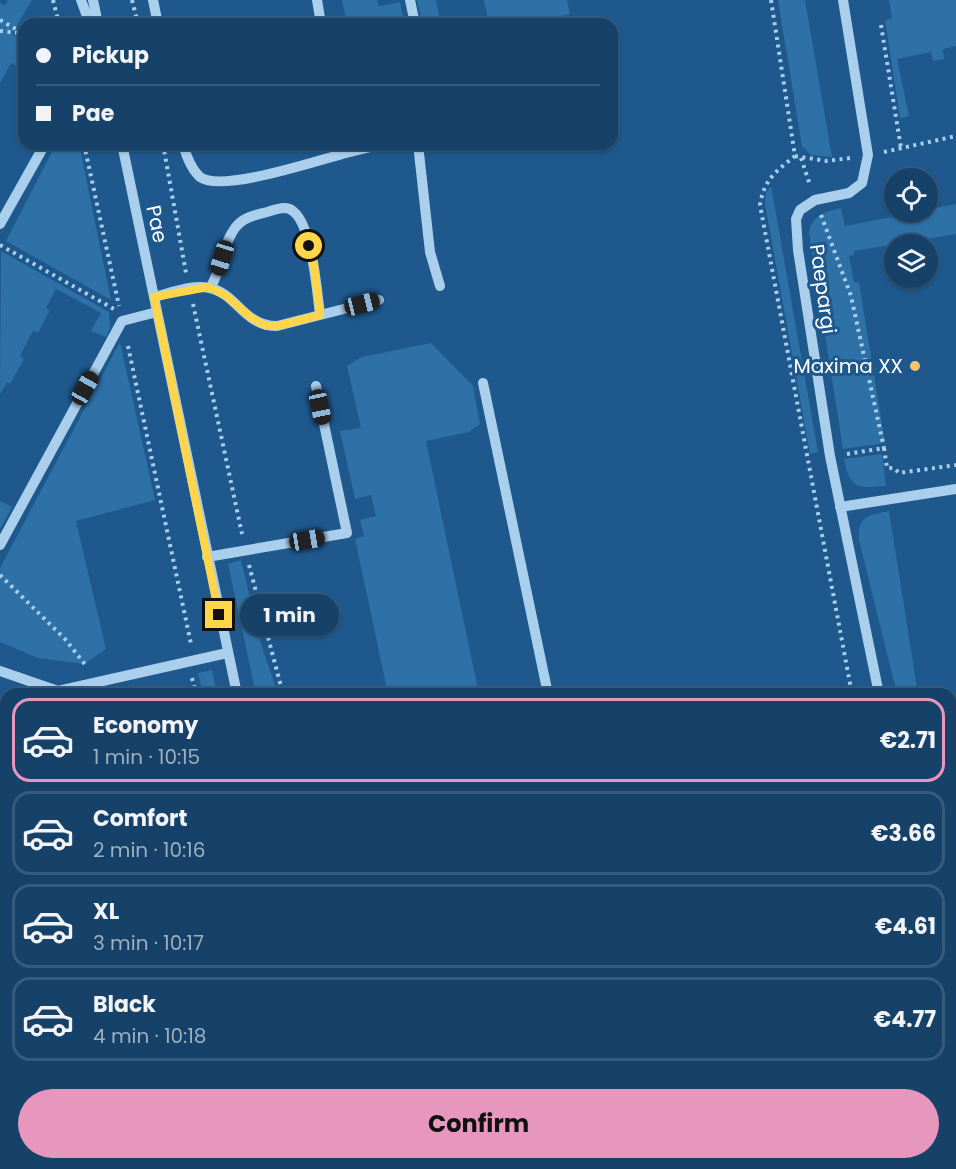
<!DOCTYPE html>
<html lang="en">
<head>
<meta charset="utf-8">
<style>
	body { margin:0; font-family:Poppins,sans-serif; background:#234d71; color:#f1f3f6; height:100vh; display:flex; flex-direction:column; font-size:22px; white-space:nowrap }
	* { box-sizing:border-box; margin:0 }
	p { font-size:20px; color:#9eb0c0 }
	.icon { flex:none; width:33px; height:33px; fill:none; stroke:currentColor; stroke-width:2; stroke-linecap:round; stroke-linejoin:round }
	.map { position:relative; flex:1; overflow:hidden }
	.side { position:absolute; left:0px; top:688px; width:957px; height:482px; display:flex; flex-direction:column; background:#164269; border-radius:18px 18px 0 0; box-shadow:0 2px 4px #0004,0 0 0 2px #355b7d }
	.side>* { flex:none }
	.hud { position:absolute; left:18px; top:18px; width:600px; height:132px; border-radius:18px; box-shadow:0 2px 4px #0004,0 0 0 2px #355b7d; display:grid; align-content:center; height:132px; padding:0 18px; background:#164269 }
	.buttons { position:absolute; left:884px; top:168px; display:grid; gap:12px }
	.buttons a { display:grid; place-items:center; width:54px; height:54px; border-radius:50%; background:#164269; box-shadow:0 2px 4px #0004,0 0 0 2px #355b7d; font-size:30px }
	.end { position:absolute; width:27px; height:27px; margin:-14px; border:8px solid #ffd54a; background:#111; box-shadow:0 0 0 3px #111 }
	.from { border-radius:50% }
	.bubble { position:absolute; height:42px; border-radius:21px; background:#164269; box-shadow:0 2px 4px #0004,0 0 0 2px #355b7d; font-size:20px; font-weight:700; line-height:42px; text-align:center }
	.car { position:absolute; width:18px; height:36px; margin:-18px -9px; border-radius:8px; box-shadow:0 0 4px 2px #0007; background:linear-gradient(#222 24%,#8ab4d8 0 40%,#222 0 76%,#8ab4d8 0 86%,#222 0) }
	.hud b { display:flex; align-items:center; gap:21px; height:57px; font-size:22px }
	.hud b+b { border-top:2px solid #355b7d }
	.hud i { width:15px; height:15px; background:#f1f3f6 }
	ul { padding:10px 0 0; list-style:none }
	li { display:flex; align-items:center; gap:18px; height:84px; margin:0 12px 9px; padding:0 6px; border:3px solid #355b7d; border-radius:18px }
	li div { flex:1 }
	li b { display:block; font-size:22px }
	li em { font-style:normal; font-weight:700 }
	li.current { border-color:#e797bd }
	li>.icon { width:54px; height:54px; stroke-width:1.5 }
	.action { display:flex; gap:12px; margin-top:auto; padding:12px 18px }
	.action a { flex:1; height:69px; border-radius:36px; background:#e797bd; color:#111; font-size:24px; font-weight:700; line-height:69px; text-align:center }
	.map>svg:first-child { display:block }
</style>
</head>
<body>
<div class="map">
<svg width="956" height="1169" viewBox="0 0 956 1169">
	<rect width="100%" height="100%" fill="#1e588c"/>
	<path fill="#2e71a7" d="M8,0H32L12,34L24,40V70L11,63L0,83V3L5,6Z
		M342,0H377L379,6L400,2L403,16L384,20V24H347Z
		M417,0H436L441,24H422Z
		M484,0H567L570,14L528,24H492L488,21Z
		M778,0H805L832,157L811,155L802,146Z
		M889,0H956V46L943,49L944,59L933,61L931,52L897,59L909,116L900,118L885,20L892,19Z
		M56,144H79L111,300L6,241Z
		M771,186L818,452L810,454L765,204L766,193Z
		M956,204V234L854,251V255L849,256L854,282H859L885,443L843,449L809,233C812,215 824,212 841,208L845,226L918,212H927V210Z
		M1,251L109,312L110,328L106,337L91,331L101,313L56,289L46,308L50,310L38,333L33,331L20,356L24,359L10,384L7,382L0,394Z
		M120,342L155,500L76,521L106,649L84,664L38,658L0,642V568Z
		M431,343L473,386L480,424L469,432L426,441L479,694H388L355,539L364,536L360,520L376,516L371,495L355,499L340,431L361,428L347,366L362,357Z
		M882,454L886,486C858,488 850,490 844,459Z
		M0,501L12,507L0,529Z
		M889,511L918,694H897L859,540C857,516 869,515 889,511Z
		M241,560L261,644L278,694H256L228,564Z
		M212,670L217,694H203L198,673Z
		M956,784V875H951V786Z
		M951,905L956,907V1023L951,1014Z
		M0,1123L6,1126V1164H89L88,1169H0Z
		M951,1160L956,1161V1166L893,1169L901,1164H951Z
		M115,1164H302L303,1169H114Z
		M345,1164H380L381,1169H346Z
		M393,1164H426L428,1169H394Z
		M542,1164H593L594,1169H537Z"/>
	<g fill="none" stroke-linecap="round" stroke-linejoin="round">
		<path stroke="#aacfec" stroke-width="4" stroke-dasharray="3 4.5" stroke-linecap="butt" d="M53,0L59,24
			M132,0L138,24
			M771,0L795,156C775,172 764,180 760,205L852,694
			M0,20L23,33
			M881,25L901,148
			M0,31L20,33
			M84,144L119,306
			M163,144L186,273
			M884,152L956,136
			M795,156L827,161L850,158
			M801,158L810,185
			M821,215L851,296L884,448
			M0,245L114,309
			M193,304L242,534
			M128,346L191,644
			M847,454L884,448L887,468H894L899,473L956,465
			M249,565L283,694
			M0,575L65,639L87,667
			M192,678L196,694
			M951,710L956,707
			M951,784L956,781
			M951,947L956,950
			M951,1120L956,1129
			M951,1158L956,1160
			M305,1164L306,1169
			M389,1164L390,1169
			M530,1169L534,1164"/>
		<path stroke="#aacfec" stroke-width="10" d="M81,0L90,24
			M93,0L98,24
			M153,0L158,24
			M317,0L321,24
			M410,0L415,24
			M843,0L868,155L862,183L849,193L815,200L800,210L796,219L798,250L830,456L879,694
			M122,144L237,694
			M183,144C186,155 191,169 200,177C221,193 319,160 346,153
			M344,144L346,153L383,144
			M418,144L430,252L440,286
			M0,224L45,144
			M210,288C222,270 222,245 235,228C243,217 256,215 267,212C276,209 287,205 294,212C312,227 317,291 320,315
			M154,297C170,293 193,284 209,288C237,293 243,326 277,326L379,300
			M483,383L548,694
			M840,507L956,489
			M0,545L122,321L157,312
			M207,557L347,533L316,386
			M0,671L58,691L227,653
			M951,758L956,756
			M951,887L956,888
			M951,895L956,897
			M0,1037L6,1040
			M951,1095L956,1104
			M331,1164L332,1169
			M503,1164L504,1169
			M104,1169V1164
			M860,1169L867,1164"/>
	</g>
	<g fill="none" stroke-linecap="round" stroke-linejoin="round">
		<path stroke="#ffd54a" stroke-width="8" d="M219,615L154,297L208,287L225,295L250,317L266,326H277L320,315L314,266L309,246"/>
	</g>
	<circle fill="#fbc36a" stroke="#1e588c" stroke-width="2" cx="915" cy="366" r="6"/>
	<g text-anchor="middle" stroke-width="6" stroke-linejoin="round" paint-order="stroke">
		<g font-size="20" fill="#fff" stroke="#1e588c">
			<text transform="translate(157 224) rotate(78)" y="7">Pae</text>
			<text transform="translate(823 289) rotate(82)" y="7">Paepargi</text>
		</g>
		<g font-size="20" fill="#fff" stroke="#1e588c" text-anchor="end">
			<text x="903" y="373">Maxima XX</text>
		</g>
	</g>
</svg>
<div class="buttons">
<a><svg class="icon" aria-label="locate" viewBox="0 0 24 24"><circle cx="12" cy="12" r="6"/><path d="M12 2v4M12 18v4M2 12h4M18 12h4"/></svg></a>
<a><svg class="icon" aria-label="layers" viewBox="0 0 24 24"><path d="M12 4l9 5-9 5-9-5zM3 14l9 5 9-5"/></svg></a>
</div>
<i class="end from" style="left:309px;top:246px"></i>
<i class="end" style="left:219px;top:615px"></i>
<div class="bubble" style="left:240px;top:594px;width:99px">1 min</div>
<i class="car" style="left:222px;top:258px;rotate:197deg"></i>
<i class="car" style="left:362px;top:304px;rotate:76deg"></i>
<i class="car" style="left:85px;top:388px;rotate:29deg"></i>
<i class="car" style="left:320px;top:407px;rotate:168deg"></i>
<i class="car" style="left:307px;top:540px;rotate:80deg"></i>
<div class="hud">
<b><i class="from"></i>Pickup</b>
<b><i></i>Pae</b>
</div>
<section class="side">
<ul>
<li class="current"><svg class="icon" aria-label="car" viewBox="0 0 24 24"><path d="M5 17H2v-5l4-1 3-4h7l3 4 3 1v5h-3M9 17h6M6 11h13"/><circle cx="7" cy="17" r="2"/><circle cx="17" cy="17" r="2"/></svg><div><b>Economy</b><p>1 min · 10:15</p></div><em>€2.71</em></li>
<li><svg class="icon" aria-label="car" viewBox="0 0 24 24"><path d="M5 17H2v-5l4-1 3-4h7l3 4 3 1v5h-3M9 17h6M6 11h13"/><circle cx="7" cy="17" r="2"/><circle cx="17" cy="17" r="2"/></svg><div><b>Comfort</b><p>2 min · 10:16</p></div><em>€3.66</em></li>
<li><svg class="icon" aria-label="car" viewBox="0 0 24 24"><path d="M5 17H2v-5l4-1 3-4h7l3 4 3 1v5h-3M9 17h6M6 11h13"/><circle cx="7" cy="17" r="2"/><circle cx="17" cy="17" r="2"/></svg><div><b>XL</b><p>3 min · 10:17</p></div><em>€4.61</em></li>
<li><svg class="icon" aria-label="car" viewBox="0 0 24 24"><path d="M5 17H2v-5l4-1 3-4h7l3 4 3 1v5h-3M9 17h6M6 11h13"/><circle cx="7" cy="17" r="2"/><circle cx="17" cy="17" r="2"/></svg><div><b>Black</b><p>4 min · 10:18</p></div><em>€4.77</em></li>
</ul>
<div class="action"><a>Confirm</a></div>
</section>
</div>
</body>
</html>
